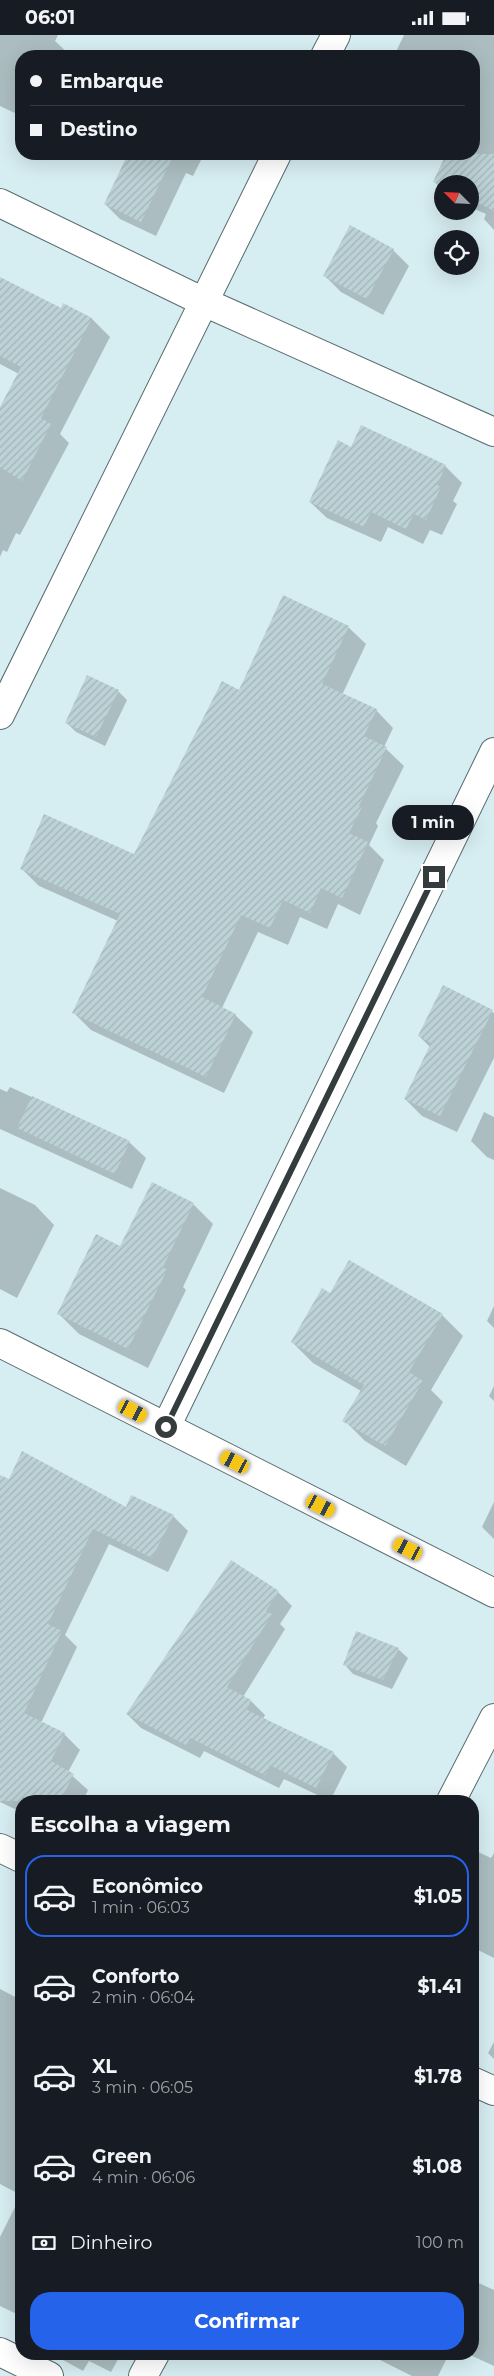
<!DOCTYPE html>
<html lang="pt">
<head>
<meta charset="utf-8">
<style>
	body { margin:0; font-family:Montserrat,sans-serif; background:#20242c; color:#f1f3f6; height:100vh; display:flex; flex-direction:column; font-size:19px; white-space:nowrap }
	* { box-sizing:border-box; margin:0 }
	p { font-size:16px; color:#9ea1a6 }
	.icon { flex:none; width:28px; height:28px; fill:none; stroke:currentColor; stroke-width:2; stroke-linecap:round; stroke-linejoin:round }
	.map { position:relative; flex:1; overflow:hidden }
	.details { position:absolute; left:15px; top:1760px; width:464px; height:565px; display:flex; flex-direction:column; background:#171b24; border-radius:20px; box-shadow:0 5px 20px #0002 }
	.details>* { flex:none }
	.hud { position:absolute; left:15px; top:15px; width:465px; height:110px; border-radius:20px; box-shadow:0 5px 20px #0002; display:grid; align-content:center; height:110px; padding:0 15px; background:#171b24 }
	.needle { width:32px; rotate:294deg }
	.controls { position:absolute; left:434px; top:140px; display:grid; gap:10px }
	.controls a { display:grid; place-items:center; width:45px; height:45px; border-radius:50%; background:#171b24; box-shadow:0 5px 20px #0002; font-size:25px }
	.end { position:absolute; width:22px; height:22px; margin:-11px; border:6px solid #343c3e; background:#fff; box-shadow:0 0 0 2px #fff }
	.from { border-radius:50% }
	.bubble { position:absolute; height:35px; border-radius:18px; background:#171b24; box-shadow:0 5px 20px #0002; font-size:16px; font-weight:700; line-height:35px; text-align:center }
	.car { position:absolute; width:15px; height:30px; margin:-15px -8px; border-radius:6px; box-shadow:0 0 4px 1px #0007; background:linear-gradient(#f5c518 24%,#345 0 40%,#f5c518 0 76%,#345 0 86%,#f5c518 0) }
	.hud b { display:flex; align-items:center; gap:18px; height:48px; font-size:19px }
	.hud b+b { border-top:1px solid #363941 }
	.hud i { width:12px; height:12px; background:#f1f3f6 }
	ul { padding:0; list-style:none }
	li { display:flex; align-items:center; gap:15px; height:82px; margin:0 10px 8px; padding:0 5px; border:2px solid transparent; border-radius:20px }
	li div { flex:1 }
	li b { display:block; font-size:19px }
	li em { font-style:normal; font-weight:700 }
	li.on { border-color:#2563eb }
	li>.icon { width:45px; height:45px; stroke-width:1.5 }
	h2 { padding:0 15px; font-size:22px; line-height:60px }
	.pay { display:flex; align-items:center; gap:12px; height:55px; padding:0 15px; font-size:19px }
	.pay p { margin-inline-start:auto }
	.action { display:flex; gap:10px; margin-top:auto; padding:10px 15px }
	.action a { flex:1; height:58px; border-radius:20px; background:#2563eb; color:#fff; font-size:20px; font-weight:700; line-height:58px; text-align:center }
	.status { display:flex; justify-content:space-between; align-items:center; height:35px; padding:0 25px; background:#171b24; direction:ltr }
	.status svg { height:14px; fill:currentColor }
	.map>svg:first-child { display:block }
</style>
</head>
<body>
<div class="status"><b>06:01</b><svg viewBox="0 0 49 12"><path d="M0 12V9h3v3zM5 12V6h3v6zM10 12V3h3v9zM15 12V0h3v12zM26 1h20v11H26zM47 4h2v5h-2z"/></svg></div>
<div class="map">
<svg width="494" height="2341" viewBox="0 0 494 2341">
	<defs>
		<pattern id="building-hatch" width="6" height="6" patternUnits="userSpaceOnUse" patternTransform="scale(1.25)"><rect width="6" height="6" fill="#bcd2d6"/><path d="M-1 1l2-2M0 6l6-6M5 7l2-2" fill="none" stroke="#a2b5b9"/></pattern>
	</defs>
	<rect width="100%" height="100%" fill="#d6edf1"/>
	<path fill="#0003" d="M0,0H58L55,6L71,21H21V70L17,79L0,71Z
		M404,0H494V195L484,184L486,179L470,172V149H442V155L434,146L446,121L441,119H474V21H394Z
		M129,119H204L193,141L186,138L156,201L120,184L105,169Z
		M393,215L409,231L383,280L341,257L325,241Z
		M0,243L62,274L64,270L92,284L110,302L60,399L69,408L20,500L16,498L7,517L3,515L0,522V375L19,339L0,329Z
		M351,414L445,431L462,448L453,466L457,469L442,500L430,495L423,509L388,492L381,507L327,483L310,467Z
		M348,592L366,609L342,660L376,675L393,693L384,712L404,731L376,788L378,791L369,810L384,825L360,880L338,869L327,894L300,882L288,910L258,897L222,973L235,980L253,997L224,1058L91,995L74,978L118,886L39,851L22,834L135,821L240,657Z
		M118,656L127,665L105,711L76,697L67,688Z
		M443,952L494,978V1023L457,1097L422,1081L405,1064L430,1012L419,1001Z
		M10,1052L129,1107L146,1123L132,1154L0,1094V1054L7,1057Z
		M484,1077L494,1082V1125L487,1122L471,1106Z
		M0,1153L35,1170L54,1190L17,1263L0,1254Z
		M193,1169L213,1189L183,1252L186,1255L148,1333L79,1299L59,1279L121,1213Z
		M494,1271V1293L487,1286Z
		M442,1280L463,1301L431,1355L443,1367L406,1431L365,1406L344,1385L361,1356L313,1328L292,1307Z
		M494,1351V1366L489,1361Z
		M0,1442L10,1446L126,1473L173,1481L188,1496L168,1537L109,1509L65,1600L77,1612L41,1688L64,1699L80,1715L68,1737L88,1755L83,1766H21V1777L0,1767Z
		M494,1467V1504L482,1492Z
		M278,1557L292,1571L280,1589L285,1594L243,1662L251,1666L265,1680L263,1684L333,1718L347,1732L330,1766L284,1744L279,1753L204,1716L200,1723L141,1693L127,1679Z
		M398,1614L408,1623L392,1654L353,1639L344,1629Z
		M472,1814L491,1823L494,1818V1923L472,1912Z
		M0,1954L21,1965V2160L0,2149Z
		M494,2007V2024L488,2018Z
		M21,2160V2281L0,2271V2202Z
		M472,2245L494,2255V2331L468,2319H472Z
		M52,2319H121L111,2337L89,2326L83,2336Z
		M368,2319H449L438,2341H412Z"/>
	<path fill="url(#building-hatch)" d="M128,119H174L141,187L104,169Z
		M446,119H494V176L470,164V149H442V151L433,147Z
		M350,190L394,214L367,264L323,241Z
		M0,242L61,273L63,268L92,283L41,383L51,389L22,446L0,432V372L21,332L0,321Z
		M361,390L446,430L437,450L441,452L426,485L414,479L406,494L371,477L364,492L309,467L338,405L351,412Z
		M283,560L349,591L322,649L377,674L364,701L387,712L359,771L362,772L349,798L368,807L342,863L321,853L310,878L283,865L270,893L241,880L202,962L236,979L206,1042L72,978L120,879L20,834L44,779L134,819L222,646L239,655Z
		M87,640L119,655L96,702L65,688Z
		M443,950L493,975L440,1081L404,1064L431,1008L418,1001Z
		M32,1061L130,1106L115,1139L17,1093Z
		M152,1147L194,1168L163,1232L167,1235L128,1314L57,1279L96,1199L120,1211Z
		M349,1225L443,1279L409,1337L423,1346L385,1411L342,1386L364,1350L291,1307L322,1253L330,1258Z
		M22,1416L126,1472L131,1460L174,1480L152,1523L93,1494L48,1589L62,1596L24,1678L65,1698L51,1726L74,1739L60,1766H0V1440L9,1444Z
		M231,1525L279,1556L266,1576L272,1579L227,1652L251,1665L247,1675L334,1717L316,1753L270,1730L265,1740L190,1703L186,1710L126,1679Z
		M356,1596L399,1613L383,1645L343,1630Z"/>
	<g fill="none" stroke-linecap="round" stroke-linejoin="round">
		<g stroke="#576b6f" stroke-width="30">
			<path id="minor" d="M325,21L336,0
				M0,168L204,267L494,397
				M0,680L277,119
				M0,1308L494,1558
				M166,1392L494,717
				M451,1766L494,1683
				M0,1813L21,1823
				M472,2046L494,2056
				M0,2317L49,2341
				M143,2341L155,2319"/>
		</g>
		<use href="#minor" stroke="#fff" stroke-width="28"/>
	</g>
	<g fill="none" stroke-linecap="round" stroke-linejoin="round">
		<path stroke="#343c3e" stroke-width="6" d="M166,1392L434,842"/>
	</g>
</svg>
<div class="controls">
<a><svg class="needle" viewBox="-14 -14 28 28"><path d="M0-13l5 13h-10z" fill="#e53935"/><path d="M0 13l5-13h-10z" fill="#9ea1a6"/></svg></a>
<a><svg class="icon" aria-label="locate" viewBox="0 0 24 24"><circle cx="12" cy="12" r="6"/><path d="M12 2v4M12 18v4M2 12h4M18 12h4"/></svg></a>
</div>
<i class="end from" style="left:166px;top:1392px"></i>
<i class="end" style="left:434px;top:842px"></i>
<div class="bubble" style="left:392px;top:770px;width:82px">1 min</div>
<i class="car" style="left:133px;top:1376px;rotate:117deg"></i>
<i class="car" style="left:235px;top:1427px;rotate:297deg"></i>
<i class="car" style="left:321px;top:1471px;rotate:117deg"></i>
<i class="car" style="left:408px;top:1514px;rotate:297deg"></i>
<div class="hud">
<b><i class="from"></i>Embarque</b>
<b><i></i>Destino</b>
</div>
<section class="details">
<h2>Escolha a viagem</h2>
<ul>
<li class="on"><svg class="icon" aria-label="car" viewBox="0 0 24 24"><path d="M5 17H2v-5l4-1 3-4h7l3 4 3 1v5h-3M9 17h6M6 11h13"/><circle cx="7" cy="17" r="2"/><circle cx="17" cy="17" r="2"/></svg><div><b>Econômico</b><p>1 min · 06:03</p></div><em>$1.05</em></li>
<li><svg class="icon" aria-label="car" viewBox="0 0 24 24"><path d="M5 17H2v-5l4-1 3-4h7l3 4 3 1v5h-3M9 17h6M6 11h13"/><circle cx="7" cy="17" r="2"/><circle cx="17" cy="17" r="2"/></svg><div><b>Conforto</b><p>2 min · 06:04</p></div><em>$1.41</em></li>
<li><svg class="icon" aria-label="car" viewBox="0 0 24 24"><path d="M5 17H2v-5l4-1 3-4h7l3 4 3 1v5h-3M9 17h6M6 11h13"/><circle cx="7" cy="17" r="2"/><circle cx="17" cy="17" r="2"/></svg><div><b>XL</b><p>3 min · 06:05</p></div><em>$1.78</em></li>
<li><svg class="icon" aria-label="car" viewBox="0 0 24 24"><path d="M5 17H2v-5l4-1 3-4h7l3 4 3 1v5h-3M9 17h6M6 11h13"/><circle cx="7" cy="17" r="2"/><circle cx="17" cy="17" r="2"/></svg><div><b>Green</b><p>4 min · 06:06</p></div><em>$1.08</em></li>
</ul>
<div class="pay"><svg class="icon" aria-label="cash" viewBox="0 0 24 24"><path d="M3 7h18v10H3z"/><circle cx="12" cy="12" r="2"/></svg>Dinheiro<p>100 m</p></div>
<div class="action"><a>Confirmar</a></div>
</section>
</div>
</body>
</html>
